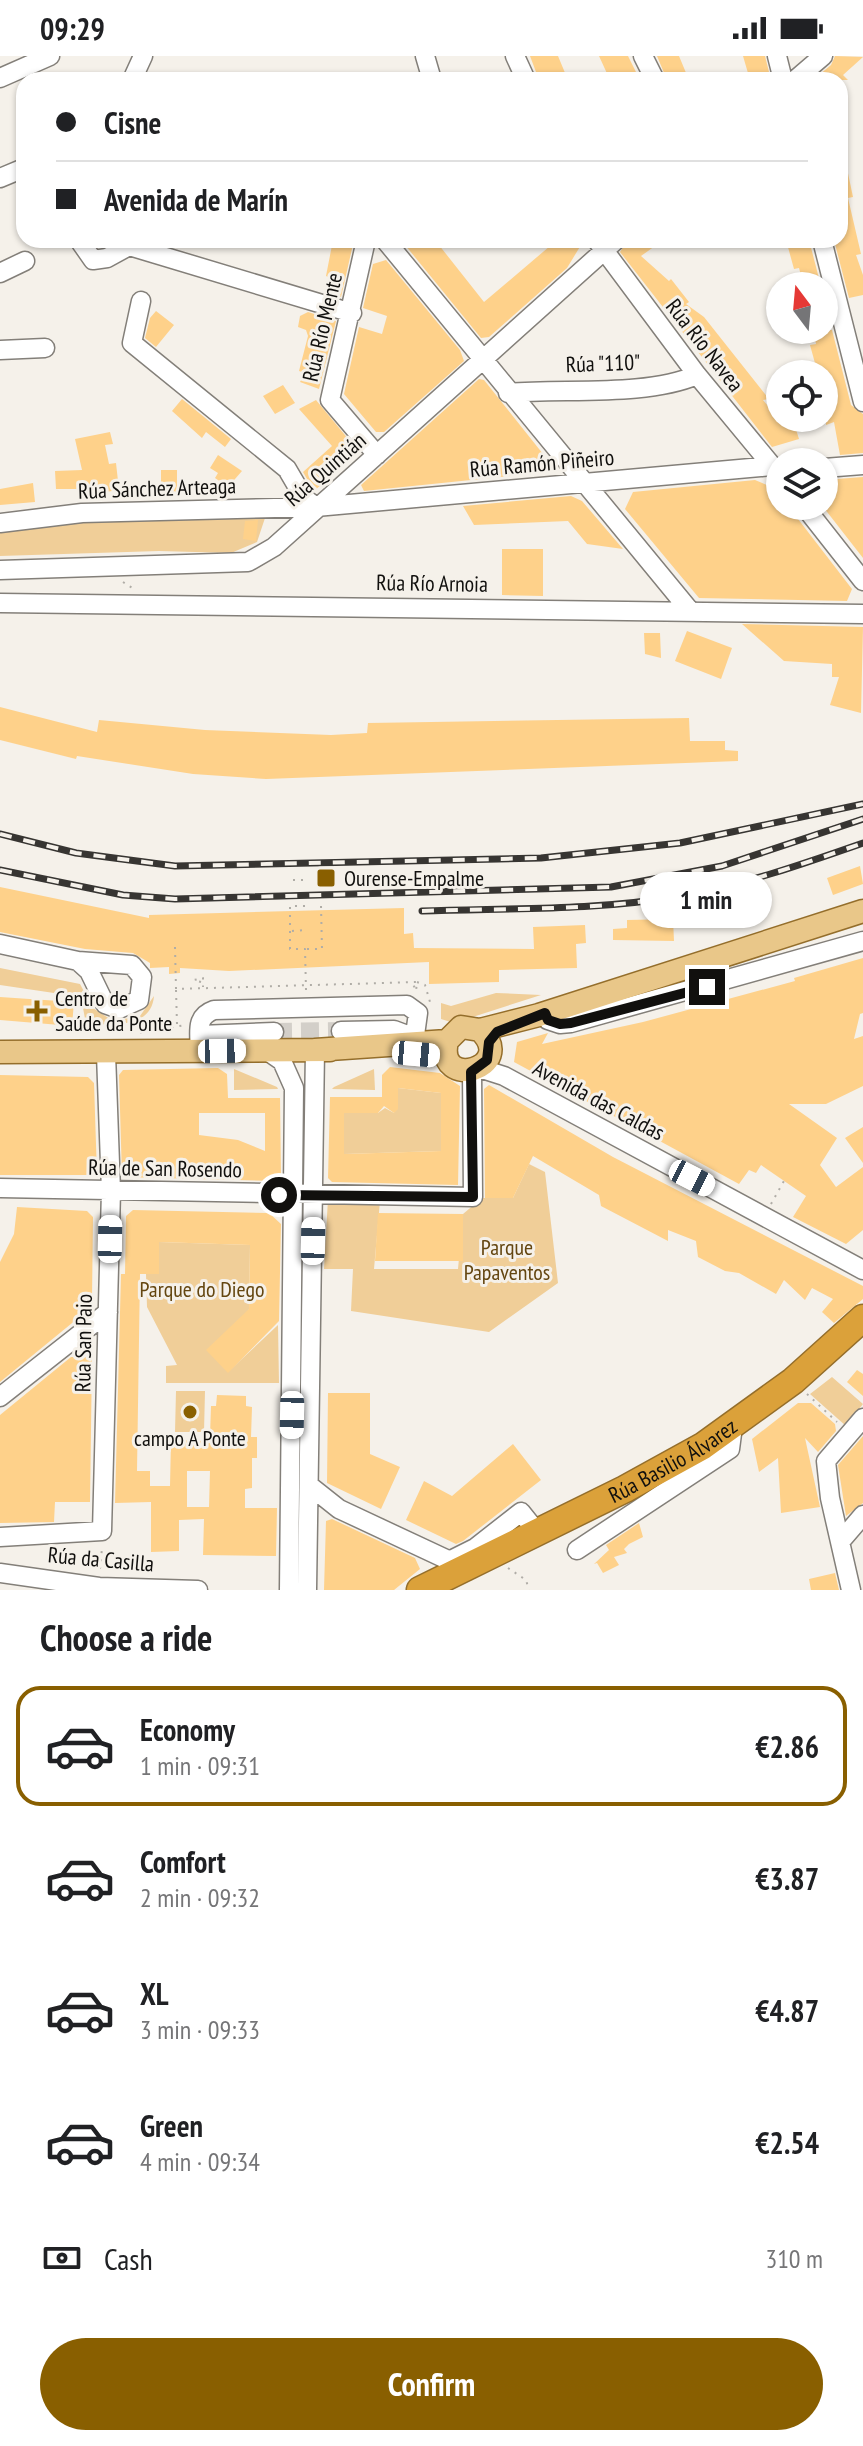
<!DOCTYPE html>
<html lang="en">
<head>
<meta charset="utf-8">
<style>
	body { margin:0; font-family:"PT Sans Narrow",sans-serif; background:#f6f6f6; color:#202124; height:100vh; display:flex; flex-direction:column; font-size:30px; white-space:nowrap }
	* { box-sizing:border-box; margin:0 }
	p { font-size:26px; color:#757577 }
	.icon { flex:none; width:44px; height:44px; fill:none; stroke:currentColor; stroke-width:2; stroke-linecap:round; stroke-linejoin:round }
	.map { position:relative; height:1534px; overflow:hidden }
	.panel { display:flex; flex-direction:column; background:#fff; flex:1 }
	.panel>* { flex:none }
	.guide { position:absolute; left:16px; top:16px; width:832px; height:176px; border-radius:24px; box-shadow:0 2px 6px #0004; display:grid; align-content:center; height:176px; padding:0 40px; background:#fff }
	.needle { width:52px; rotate:344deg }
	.tools { position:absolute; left:766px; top:216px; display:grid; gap:16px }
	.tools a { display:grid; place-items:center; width:72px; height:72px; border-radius:50%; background:#fff; box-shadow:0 2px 6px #0004; font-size:40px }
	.end { position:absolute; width:36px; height:36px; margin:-18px; border:10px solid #11100e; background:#fff; box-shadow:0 0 0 4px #fff }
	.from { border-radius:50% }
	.bubble { position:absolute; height:56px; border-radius:28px; background:#fff; box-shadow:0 2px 6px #0004; font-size:26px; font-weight:700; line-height:56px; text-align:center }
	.car { position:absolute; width:24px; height:48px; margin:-24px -12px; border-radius:10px; box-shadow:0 0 6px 2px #0007; background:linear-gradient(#fff 24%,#345 0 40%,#fff 0 76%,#345 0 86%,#fff 0) }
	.guide b { display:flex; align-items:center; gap:28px; height:76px; font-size:30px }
	.guide b+b { border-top:2px solid #e0e0e0 }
	.guide i { width:20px; height:20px; background:#202124 }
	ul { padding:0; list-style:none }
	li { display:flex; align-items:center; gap:24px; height:120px; margin:0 16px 12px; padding:0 24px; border:4px solid transparent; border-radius:24px }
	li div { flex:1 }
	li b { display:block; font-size:30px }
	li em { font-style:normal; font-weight:700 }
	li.current { border-color:#895f00 }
	li>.icon { width:72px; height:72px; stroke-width:1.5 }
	h2 { padding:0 40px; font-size:36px; line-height:96px }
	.pay { display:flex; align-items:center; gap:20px; height:88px; padding:0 40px; font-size:30px }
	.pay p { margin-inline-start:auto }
	.cta { display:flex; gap:16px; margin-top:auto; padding:16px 40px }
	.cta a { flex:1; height:92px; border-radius:48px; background:#895f00; color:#fff; font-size:32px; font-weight:700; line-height:92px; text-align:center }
	.status { display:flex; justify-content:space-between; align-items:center; height:56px; padding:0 40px; background:#fff; direction:ltr }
	.status svg { height:22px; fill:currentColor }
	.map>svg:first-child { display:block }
</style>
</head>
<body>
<div class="status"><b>09:29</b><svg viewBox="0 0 49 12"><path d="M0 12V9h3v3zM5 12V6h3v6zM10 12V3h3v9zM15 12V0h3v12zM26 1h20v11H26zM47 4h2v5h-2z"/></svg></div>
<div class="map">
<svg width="863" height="1534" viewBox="0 0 863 1534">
	<rect width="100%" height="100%" fill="#f5f1ea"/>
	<path fill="#f0ce98" d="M241,457L265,462L257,486L231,497L159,495L0,500V472L115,460Z
		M0,912L80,928L93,952L113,965L140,960L154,940C151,974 111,968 86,968L81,941L0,929Z
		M496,937L541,939L454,967L441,963V947L451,950Z
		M234,1013L277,1031L278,1033L234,1034Z
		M374,1013L375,1034L332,1033L334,1031Z
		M398,1032L441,1037V1095L344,1098L341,1057H378L385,1052L394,1057Z
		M529,1108L545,1116L558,1227L489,1276L351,1255L353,1213H324L328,1143L380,1145L374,1213H458L463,1158L482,1142H513Z
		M159,1186L250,1189L249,1253L228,1316L278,1269L279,1327H166V1310L177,1309L147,1251L146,1218H159Z
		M832,1321L863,1348L846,1370L810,1338Z
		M176,1335H205L204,1376H175Z"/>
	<path fill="#fed18a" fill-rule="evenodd" d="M530,0H558L568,24H539Z
		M599,0H628L640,24H610Z
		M657,0H679L689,24H667Z
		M743,0H765L771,24H750Z
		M835,0L863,1L843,19L848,24H813L831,9Z
		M845,103L853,141L848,142L861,198L856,199L863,219V239L849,242L834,184H840V104Z
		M333,184H354L341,241L327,237L330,222L326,220Z
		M401,184H435L484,246L550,190L544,184H580L581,189L567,212L489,281L481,282Z
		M628,184H649L655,190L641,200L669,225L671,223L689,246L686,248L704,261L769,343L763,344L784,370L794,367L799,383L772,391L620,196Z
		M786,184H809L821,230H804L799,212L794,213Z
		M386,204L460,294L464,305L384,376H376L344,338L359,271L382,278L387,260L363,252L373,208Z
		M156,255L174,269L156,291L145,282L150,262Z
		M308,256L336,265L319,333L300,326L305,317L299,315L308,280L306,274L298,271L300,260Z
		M813,274H832L851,349L863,358V397L840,399L834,366L826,369L824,318H818L810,289L816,288Z
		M479,323L484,324L547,403L539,417L364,435L361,429Z
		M283,329L295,347L275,358L263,340Z
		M182,343L231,383L225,391L206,376L202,382L172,355Z
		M316,344L359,396L314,435L303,416L332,390L299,353Z
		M110,376L113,388L105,389L109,408L116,407L119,434L84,439V433H56L55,415L82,414L75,383Z
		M218,399L242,415L228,431L215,422L218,417L210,412Z
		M161,414H177V436H161Z
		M863,421V502L824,452V424Z
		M755,424L774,432L780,440V450H788L852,533L847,545L699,542L625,453L633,436Z
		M33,427L35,446L0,449V433Z
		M571,440L582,445L623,493L587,488L568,465L474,469L463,450Z
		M258,464L256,485L243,483L245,465Z
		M502,493H543V540L502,539Z
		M742,568L863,571L861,657L830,649L839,621H832V608L784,605Z
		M687,575L732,592L721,623L675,605Z
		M644,577H660L661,602L645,598Z
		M0,651L97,676L99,664L205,674L331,679L367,677L368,667L689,662L690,685H725V694L738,695V705L266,723L193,718L77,700L76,703L0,684Z
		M860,810L863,828L833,839L827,822Z
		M0,831L149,862V859L404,852V878L413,877L414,892L534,893L533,871L585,869L586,887L576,888L577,912L499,914V926L429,928V906L229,915L180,912V917L169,918V911L150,912V907L133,897L85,893L0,876Z
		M673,863L674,885L613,884V873L627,872V864Z
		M863,902V957L860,958L854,983L863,980V1030L826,1048H789L837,1082L820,1109L836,1131L863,1111V1174L846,1188L793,1161L806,1140L761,1109L756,1117L749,1114L739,1128L514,1006L517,986L548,977L542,988L643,966L795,925L794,922Z
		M0,941L74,946L72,970L0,964Z
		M390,1011L440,1017L460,1030L458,1129L332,1126L328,1122L330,1041H382V1019ZM398,1032L441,1037V1095L344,1098V1057H378L384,1050L394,1057L398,1053Z
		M218,1012L227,1018L228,1042H280L281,1121L276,1125L122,1121L119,1019L123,1014ZM199,1057H265V1095L238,1084L199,1079Z
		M0,1019L88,1021L94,1027L97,1119H0Z
		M489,1029L613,1101L863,1230V1243L834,1267L822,1256L833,1243L812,1232L805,1244L784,1224L776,1238L739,1217L725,1215L698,1201L696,1185L668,1174V1185L601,1150L599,1139L533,1100L513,1142H485L484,1033Z
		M863,1071V1107L845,1082Z
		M17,1151L87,1155L93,1161L92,1243L88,1254L0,1326V1206L14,1178Z
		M133,1154L269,1157L281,1168L279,1265L228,1317L206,1294L249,1253L250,1189L159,1186V1218H140L137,1415H150V1430H170L171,1384L205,1385V1380H210L211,1350H216L217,1339L246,1340V1350L252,1351L251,1381H257V1402H252V1432L245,1433V1452H277L276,1500L203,1499L204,1463L179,1464V1495L151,1496V1446L115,1447L121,1218H125L126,1160ZM187,1415H210L209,1451H187Z
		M378,1157L463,1158V1205H375Z
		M71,1301H92L90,1446H55L54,1466L0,1467V1359Z
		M857,1314L863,1318V1340L847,1326Z
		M328,1337H370V1398L400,1411L381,1453L327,1427Z
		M798,1347H811L835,1368L836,1375L818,1396L805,1382L820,1451L781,1457L778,1402L759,1416L752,1383Z
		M863,1380V1447L846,1460L838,1409Z
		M513,1388L541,1424L463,1485L456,1488L406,1464L424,1425L452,1440Z
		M332,1463L415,1502L420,1513L394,1534H324L326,1465Z
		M639,1467L643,1481L629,1488L624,1493L627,1497L614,1501L619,1509L603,1517L597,1507L594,1508L609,1494L606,1489Z
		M835,1517L839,1534H811L809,1523Z"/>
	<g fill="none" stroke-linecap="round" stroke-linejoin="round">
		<path stroke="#d3cfc9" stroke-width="18" stroke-dasharray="18 9" stroke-linecap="butt" d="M274,976L341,975"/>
		<g stroke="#837f79" stroke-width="21">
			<path id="minor" d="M425,0L432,24
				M515,0L526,24
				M643,0L655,24
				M777,0L783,24
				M0,22L50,0
				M132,24L143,0
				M795,24L823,0
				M0,122L24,112
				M79,184L93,204L107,202L129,190L352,257
				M366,184L330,344L377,399
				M385,184L691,556
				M822,184L863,346
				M598,186L697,319L778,417
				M0,217L25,205
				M141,245L132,287L287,413L304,442L316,451
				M0,294L45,292
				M508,337C566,332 645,341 697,319
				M824,412L863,409
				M804,450L863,525
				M0,467L82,457L316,451L772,410
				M0,514L248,506L274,491L616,184
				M0,547L863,558
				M0,888L78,905L132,909L142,921L139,944L119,953L105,948L89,915L78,905
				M545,957L548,964L560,968L571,967L863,885
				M341,975L394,974L418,983
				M200,979L274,976
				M266,994L282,1005L294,1032L289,1534
				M200,996C200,978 194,961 214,954L407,949L418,957L415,979L423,986
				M479,1012L504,1020L863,1214
				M0,1132L473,1141L472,1015
				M0,1341L108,1256
				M310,1430L339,1453L448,1504L462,1515
				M0,1481L102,1475L111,1135L106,998
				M840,1486L863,1459
				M577,1494L730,1393L733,1370
				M453,1503L475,1492L521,1456L537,1476
				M0,1517L99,1531L198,1534
				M307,1534L315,994
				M851,1534L830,1442L826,1405L863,1362"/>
		</g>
		<g stroke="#946e2b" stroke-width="25">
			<path id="major" d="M447,985C435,1036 519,1012 480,974
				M315,994L447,985L461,971L480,974L539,959L863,855
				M0,996L330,994"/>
		</g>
		<g stroke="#946e2b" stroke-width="29">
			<g id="highway">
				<path id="s1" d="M420,1534L625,1433L703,1390L793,1325L863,1262"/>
			</g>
		</g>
		<path stroke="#b0ada7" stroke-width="2" stroke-dasharray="2 6" stroke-linecap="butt" d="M123,526L134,533
			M293,824H306
			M292,875L307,874
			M175,891L176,933L417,926L416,935L413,928
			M307,893H322L321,850H317
			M201,926L194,924L203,922V931
			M417,926L425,929L430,946
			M176,934L177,968
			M306,934L305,893H290V850H306
			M140,977L185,969
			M771,1148L784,1125
			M807,1338L837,1366
			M508,1512L526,1524L529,1534
			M100,1513L102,1492"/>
		<use href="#minor" stroke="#fff" stroke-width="18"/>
		<use href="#major" stroke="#e9c789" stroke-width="22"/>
		<use href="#highway" stroke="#dba13a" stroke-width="26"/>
		<g stroke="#373532" stroke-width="7">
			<path id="rail" d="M0,778L76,797L175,810L541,802L680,787L863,748
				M0,814L123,839L175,843L611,831L722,810L863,763
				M422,855C508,852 596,855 680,840C743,829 803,808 863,787"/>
		</g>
		<use href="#rail" stroke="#f5f1ea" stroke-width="4" stroke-dasharray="12" stroke-linecap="butt"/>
	</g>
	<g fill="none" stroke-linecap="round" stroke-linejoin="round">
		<path stroke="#11100e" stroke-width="10" d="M279,1139L473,1141L471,1016L487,1004L489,986L497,976L545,957L548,964L560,968L571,967L707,931"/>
	</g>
	<g fill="#895f00" stroke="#f5f1ea" stroke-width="3">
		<rect x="316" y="812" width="20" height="20" rx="4"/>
		<path d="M33 943h8v8h8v8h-8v8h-8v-8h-8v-8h8z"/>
		<circle cx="190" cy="1356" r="8"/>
	</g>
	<g text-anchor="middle" stroke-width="6" stroke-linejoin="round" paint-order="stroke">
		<g font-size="22" fill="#11100e" stroke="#f5f1ea">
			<text transform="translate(322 271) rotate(-77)" y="8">Rúa Río Mente</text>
			<text transform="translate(705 289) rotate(52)" y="8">Rúa Río Navea</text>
			<text transform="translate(603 307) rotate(-2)" y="8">Rúa "110"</text>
			<text transform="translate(542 407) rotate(-5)" y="8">Rúa Ramón Piñeiro</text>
			<text transform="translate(325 413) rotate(-41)" y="8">Rúa Quintián</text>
			<text transform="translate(157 432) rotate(-2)" y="8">Rúa Sánchez Arteaga</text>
			<text transform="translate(432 527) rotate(1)" y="8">Rúa Río Arnoia</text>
			<text transform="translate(599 1044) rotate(28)" y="8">Avenida das Caldas</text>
			<text transform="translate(165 1112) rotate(1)" y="8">Rúa de San Rosendo</text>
			<text transform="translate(83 1287) rotate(-89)" y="8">Rúa San Paio</text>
			<text dy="8" stroke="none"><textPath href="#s1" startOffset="284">Rúa Basilio Álvarez</textPath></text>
			<text transform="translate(101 1503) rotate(5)" y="8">Rúa da Casilla</text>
		</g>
		<g font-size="22" fill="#11100e" stroke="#f5f1ea" text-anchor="start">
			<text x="344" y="830">Ourense-Empalme</text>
			<text x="55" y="950">Centro de<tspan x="55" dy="25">Saúde da Ponte</tspan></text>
			<text x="190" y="1390" text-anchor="middle">campo A Ponte</text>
		</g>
		<g font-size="22" fill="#644610" stroke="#f5f1ea">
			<text x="507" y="1199">Parque<tspan x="507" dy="25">Papaventos</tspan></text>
			<text x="202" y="1241">Parque do Diego</text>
		</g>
	</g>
</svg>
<div class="tools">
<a><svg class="needle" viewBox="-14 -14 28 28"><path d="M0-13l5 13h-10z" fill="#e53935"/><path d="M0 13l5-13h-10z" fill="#757577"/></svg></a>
<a><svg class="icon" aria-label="locate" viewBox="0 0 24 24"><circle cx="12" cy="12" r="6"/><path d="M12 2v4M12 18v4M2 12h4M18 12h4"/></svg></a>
<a><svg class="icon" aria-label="layers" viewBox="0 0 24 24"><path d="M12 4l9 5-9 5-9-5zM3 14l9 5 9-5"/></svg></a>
</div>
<i class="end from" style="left:279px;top:1139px"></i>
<i class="end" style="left:707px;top:931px"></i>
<div class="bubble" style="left:640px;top:816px;width:132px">1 min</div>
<i class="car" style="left:222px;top:995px;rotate:89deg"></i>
<i class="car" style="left:416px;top:998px;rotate:95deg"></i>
<i class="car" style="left:692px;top:1122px;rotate:117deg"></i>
<i class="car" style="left:110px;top:1183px;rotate:1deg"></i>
<i class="car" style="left:313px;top:1185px;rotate:1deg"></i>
<i class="car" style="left:292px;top:1359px;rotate:181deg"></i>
<div class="guide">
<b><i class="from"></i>Cisne</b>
<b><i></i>Avenida de Marín</b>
</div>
</div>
<section class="panel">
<h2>Choose a ride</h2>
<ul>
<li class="current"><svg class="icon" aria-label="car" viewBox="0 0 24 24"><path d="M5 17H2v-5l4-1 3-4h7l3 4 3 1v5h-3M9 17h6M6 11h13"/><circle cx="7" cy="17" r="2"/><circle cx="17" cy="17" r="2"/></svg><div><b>Economy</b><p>1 min · 09:31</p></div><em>€2.86</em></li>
<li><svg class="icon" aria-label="car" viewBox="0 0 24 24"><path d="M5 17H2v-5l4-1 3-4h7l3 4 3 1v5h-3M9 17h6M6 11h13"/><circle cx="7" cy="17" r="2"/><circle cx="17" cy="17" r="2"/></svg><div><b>Comfort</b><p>2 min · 09:32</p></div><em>€3.87</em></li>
<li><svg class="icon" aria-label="car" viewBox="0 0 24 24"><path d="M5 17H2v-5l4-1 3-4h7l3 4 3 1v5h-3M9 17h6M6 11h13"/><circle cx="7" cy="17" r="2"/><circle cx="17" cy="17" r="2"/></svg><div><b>XL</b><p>3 min · 09:33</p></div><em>€4.87</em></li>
<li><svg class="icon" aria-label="car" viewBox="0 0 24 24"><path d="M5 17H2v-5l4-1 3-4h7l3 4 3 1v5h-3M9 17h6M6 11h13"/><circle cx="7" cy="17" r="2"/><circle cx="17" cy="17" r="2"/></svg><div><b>Green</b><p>4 min · 09:34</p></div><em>€2.54</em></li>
</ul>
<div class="pay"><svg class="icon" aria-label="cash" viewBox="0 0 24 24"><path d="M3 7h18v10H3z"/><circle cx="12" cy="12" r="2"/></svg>Cash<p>310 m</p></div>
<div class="cta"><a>Confirm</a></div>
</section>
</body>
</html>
